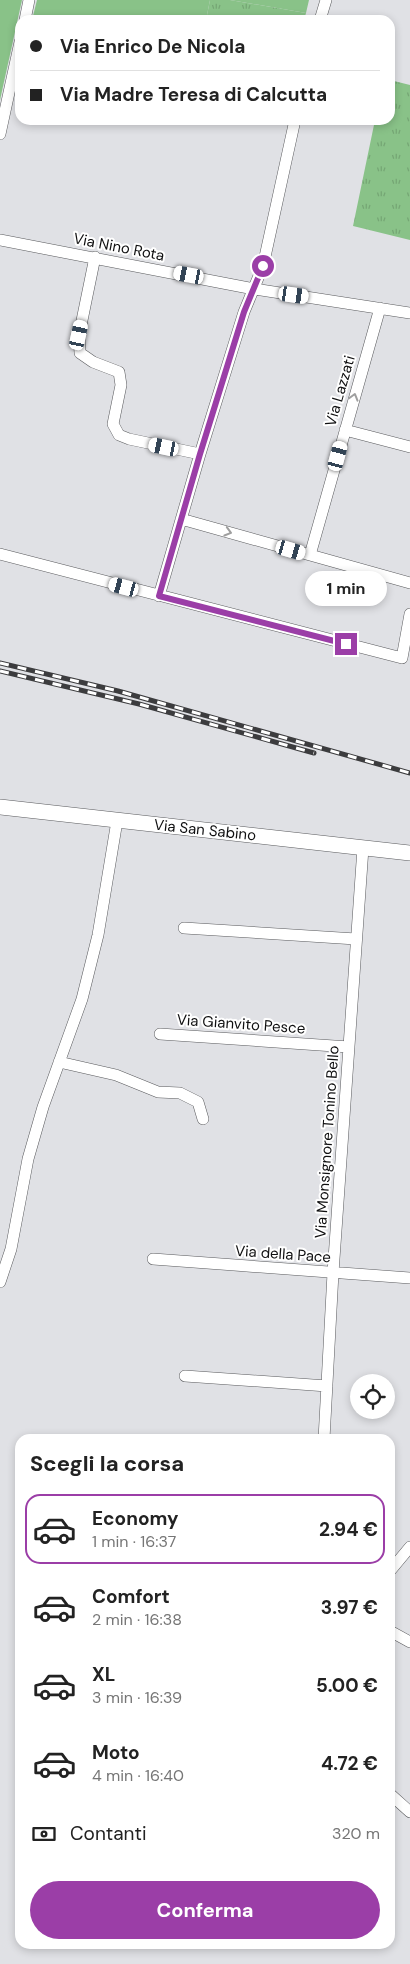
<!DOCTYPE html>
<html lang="it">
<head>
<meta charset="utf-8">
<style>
	body { margin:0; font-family:"DM Sans",sans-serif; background:#f6f6f6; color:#222; height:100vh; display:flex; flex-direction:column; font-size:19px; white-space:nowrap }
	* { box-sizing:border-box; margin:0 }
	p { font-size:16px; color:#767676 }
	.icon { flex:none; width:28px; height:28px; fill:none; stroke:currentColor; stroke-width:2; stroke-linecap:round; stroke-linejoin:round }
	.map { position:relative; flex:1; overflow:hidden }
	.side { position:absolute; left:15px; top:1434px; width:380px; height:515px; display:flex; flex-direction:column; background:#fff; border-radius:15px; box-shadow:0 2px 8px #0003 }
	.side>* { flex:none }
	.top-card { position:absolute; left:15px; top:15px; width:380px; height:110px; border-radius:15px; box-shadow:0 2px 8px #0003; display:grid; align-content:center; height:110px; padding:0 15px; background:#fff }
	.controls { position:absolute; left:350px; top:1374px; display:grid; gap:10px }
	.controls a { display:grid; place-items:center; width:45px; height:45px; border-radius:50%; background:#fff; box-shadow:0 2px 8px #0003; font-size:25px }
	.end { position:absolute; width:22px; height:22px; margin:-11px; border:6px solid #9b3ea7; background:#fff; box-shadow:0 0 0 2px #fff }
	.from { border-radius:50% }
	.bubble { position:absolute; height:35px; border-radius:18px; background:#fff; box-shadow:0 2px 8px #0003; font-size:16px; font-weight:700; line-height:35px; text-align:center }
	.car { position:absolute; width:15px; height:30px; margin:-15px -8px; border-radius:6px; box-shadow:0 0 4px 1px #0007; background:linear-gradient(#fff 24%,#345 0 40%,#fff 0 76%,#345 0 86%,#fff 0) }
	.top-card b { display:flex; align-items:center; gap:18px; height:48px; font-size:19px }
	.top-card b+b { border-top:1px solid #e0e0e0 }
	.top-card i { width:12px; height:12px; background:#222 }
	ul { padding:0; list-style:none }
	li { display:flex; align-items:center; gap:15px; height:70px; margin:0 10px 8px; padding:0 5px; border:2px solid transparent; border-radius:15px }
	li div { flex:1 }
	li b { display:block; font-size:19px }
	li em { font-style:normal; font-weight:700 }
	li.selected { border-color:#9b3ea7 }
	li>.icon { width:45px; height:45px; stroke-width:1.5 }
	h2 { padding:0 15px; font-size:22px; line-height:60px }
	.pay { display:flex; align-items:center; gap:12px; height:55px; padding:0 15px; font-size:19px }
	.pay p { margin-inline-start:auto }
	.action { display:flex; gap:10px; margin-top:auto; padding:10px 15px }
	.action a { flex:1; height:58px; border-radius:30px; background:#9b3ea7; color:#fff; font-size:20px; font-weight:700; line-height:58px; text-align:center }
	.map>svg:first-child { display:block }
</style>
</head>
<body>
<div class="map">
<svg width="410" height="1964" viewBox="0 0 410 1964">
	<defs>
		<pattern id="park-tufts" width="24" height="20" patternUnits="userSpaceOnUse" patternTransform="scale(1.25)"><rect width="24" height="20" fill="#89c288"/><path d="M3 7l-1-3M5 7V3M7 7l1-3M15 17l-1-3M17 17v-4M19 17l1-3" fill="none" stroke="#75a674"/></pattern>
	</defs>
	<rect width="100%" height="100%" fill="#e0e1e5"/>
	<path fill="#89c288" d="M0,0H22L0,100Z
		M37,0H210L206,20H32Z
		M230,0H309L306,13Z"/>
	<path fill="url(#park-tufts)" d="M210,0H230L306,13L304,20H206Z
		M390,80L410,85V240L353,226L375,120H390Z"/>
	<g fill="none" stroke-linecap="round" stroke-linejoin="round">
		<g stroke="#595a5d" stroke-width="12">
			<path id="minor" d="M25,20L29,0
				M320,20L326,0
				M0,134L20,42
				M0,240L254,289L410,313
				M95,257L79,335L80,353L93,362L119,372L121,385L113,424L119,435L129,439L200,454
				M345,430L410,447
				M181,519L310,555L380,308
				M0,554L402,658L410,614
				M310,555L410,583
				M159,596L200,454L244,312L263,266L295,120
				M184,928L356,939
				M160,1034L349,1047
				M59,1062L116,1075L158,1092L180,1093L198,1102L203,1119
				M153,1259L410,1278
				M0,1282L11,1249L28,1159L43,1107L82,999L98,935L117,821
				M185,1376L327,1386
				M324,1439L333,1273L363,848
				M390,1571L410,1547
				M390,1631L410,1642
				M390,1794L410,1812"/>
		</g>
		<g stroke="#595a5d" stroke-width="16">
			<path id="tertiary" d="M0,807L410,853"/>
		</g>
		<use href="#minor" stroke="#fff" stroke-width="11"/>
		<use href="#tertiary" stroke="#fff" stroke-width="15"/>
		<g stroke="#3c3c3e" stroke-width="5">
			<path id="rail" d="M0,663L118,691L410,773
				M0,671L139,704L314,753"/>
		</g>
		<use href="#rail" stroke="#fff" stroke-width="3" stroke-dasharray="9" stroke-linecap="butt"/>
	</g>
	<defs><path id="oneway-chevron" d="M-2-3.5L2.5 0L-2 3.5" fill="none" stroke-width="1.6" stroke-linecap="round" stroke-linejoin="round" transform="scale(1.25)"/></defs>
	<g stroke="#9f9f9f">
		<use href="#oneway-chevron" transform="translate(354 397) rotate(-74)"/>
		<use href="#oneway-chevron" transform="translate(228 532) rotate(16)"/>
	</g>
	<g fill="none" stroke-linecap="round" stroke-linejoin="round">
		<path stroke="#9b3ea7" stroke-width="6" d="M263,266L244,312L200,454L159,596L346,644"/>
	</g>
	<g text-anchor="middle" stroke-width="4" stroke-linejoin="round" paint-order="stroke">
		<g font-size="15" fill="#0f0f10" stroke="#fff">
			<text transform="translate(119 247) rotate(11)" y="5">Via Nino Rota</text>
			<text transform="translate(340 391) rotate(-74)" y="5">Via Lazzati</text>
			<text transform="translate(205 830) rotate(6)" y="5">Via San Sabino</text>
			<text transform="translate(241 1024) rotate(4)" y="5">Via Gianvito Pesce</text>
			<text transform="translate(327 1142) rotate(-86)" y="5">Via Monsignore Tonino Bello</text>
			<text transform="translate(283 1254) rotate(4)" y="5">Via della Pace</text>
		</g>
	</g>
</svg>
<div class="controls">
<a><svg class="icon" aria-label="locate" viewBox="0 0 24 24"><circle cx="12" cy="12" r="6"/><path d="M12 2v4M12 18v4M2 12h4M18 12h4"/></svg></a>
</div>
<i class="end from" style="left:263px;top:266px"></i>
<i class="end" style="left:346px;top:644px"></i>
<div class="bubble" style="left:305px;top:571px;width:82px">1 min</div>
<i class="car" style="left:189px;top:275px;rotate:281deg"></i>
<i class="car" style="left:294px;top:295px;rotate:98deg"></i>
<i class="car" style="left:79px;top:335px;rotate:12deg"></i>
<i class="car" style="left:164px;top:447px;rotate:282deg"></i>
<i class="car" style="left:338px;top:456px;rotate:15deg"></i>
<i class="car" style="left:291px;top:550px;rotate:106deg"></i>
<i class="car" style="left:124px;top:587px;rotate:285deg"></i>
<div class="top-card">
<b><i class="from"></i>Via Enrico De Nicola</b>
<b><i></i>Via Madre Teresa di Calcutta</b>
</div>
<section class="side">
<h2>Scegli la corsa</h2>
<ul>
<li class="selected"><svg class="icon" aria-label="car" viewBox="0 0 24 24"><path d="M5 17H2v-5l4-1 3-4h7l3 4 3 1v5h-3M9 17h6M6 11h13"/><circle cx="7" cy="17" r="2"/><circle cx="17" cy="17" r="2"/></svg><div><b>Economy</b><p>1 min · 16:37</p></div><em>2.94 €</em></li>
<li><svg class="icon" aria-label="car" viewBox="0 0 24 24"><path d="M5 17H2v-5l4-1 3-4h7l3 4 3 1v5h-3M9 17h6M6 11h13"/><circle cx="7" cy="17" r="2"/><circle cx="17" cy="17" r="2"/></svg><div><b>Comfort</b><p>2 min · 16:38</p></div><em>3.97 €</em></li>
<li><svg class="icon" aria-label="car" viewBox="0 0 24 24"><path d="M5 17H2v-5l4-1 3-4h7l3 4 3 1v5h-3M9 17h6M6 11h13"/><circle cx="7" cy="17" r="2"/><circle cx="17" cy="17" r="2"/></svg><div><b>XL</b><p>3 min · 16:39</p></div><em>5.00 €</em></li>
<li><svg class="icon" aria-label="car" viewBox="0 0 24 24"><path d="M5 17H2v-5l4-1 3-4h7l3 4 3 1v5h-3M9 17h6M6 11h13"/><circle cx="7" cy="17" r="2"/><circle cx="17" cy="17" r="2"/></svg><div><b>Moto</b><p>4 min · 16:40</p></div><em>4.72 €</em></li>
</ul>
<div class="pay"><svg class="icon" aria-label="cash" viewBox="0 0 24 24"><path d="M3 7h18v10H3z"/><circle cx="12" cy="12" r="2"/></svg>Contanti<p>320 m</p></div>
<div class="action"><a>Conferma</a></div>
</section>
</div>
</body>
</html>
